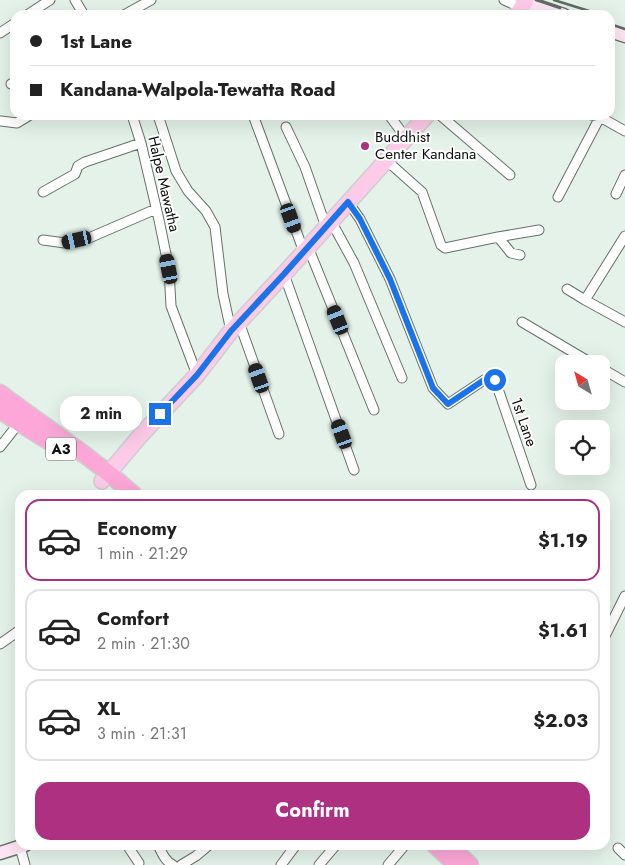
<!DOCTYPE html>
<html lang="en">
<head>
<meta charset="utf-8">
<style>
	body { margin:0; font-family:Jost,sans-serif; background:#f6f6f6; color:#222; height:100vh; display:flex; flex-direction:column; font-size:19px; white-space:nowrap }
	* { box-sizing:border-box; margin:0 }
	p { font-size:16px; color:#767676 }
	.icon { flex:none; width:28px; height:28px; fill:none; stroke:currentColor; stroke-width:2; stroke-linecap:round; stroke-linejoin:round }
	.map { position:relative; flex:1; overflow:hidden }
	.side { position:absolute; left:15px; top:490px; width:595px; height:360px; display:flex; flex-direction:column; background:#fff; border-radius:15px; box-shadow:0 5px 20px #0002 }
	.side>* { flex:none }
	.top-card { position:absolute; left:10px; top:10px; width:605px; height:110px; border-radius:15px; box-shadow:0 5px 20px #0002; display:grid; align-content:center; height:110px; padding:0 20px; background:#fff }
	.needle { width:32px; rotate:323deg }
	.buttons { position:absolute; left:555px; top:355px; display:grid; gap:10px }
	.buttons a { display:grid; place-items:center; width:55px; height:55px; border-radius:10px; background:#fff; box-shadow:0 5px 20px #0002; font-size:25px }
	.end { position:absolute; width:22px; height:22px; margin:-11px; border:6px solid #1a73e8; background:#fff; box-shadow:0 0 0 2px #fff }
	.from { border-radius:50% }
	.bubble { position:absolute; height:35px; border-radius:15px; background:#fff; box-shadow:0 5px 20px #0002; font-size:16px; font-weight:700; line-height:35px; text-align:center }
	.car { position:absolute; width:15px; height:30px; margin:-15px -8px; border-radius:6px; box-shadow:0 0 4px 1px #0007; background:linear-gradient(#222 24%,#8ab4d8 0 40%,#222 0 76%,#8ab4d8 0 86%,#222 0) }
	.top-card b { display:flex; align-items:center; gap:18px; height:48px; font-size:19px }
	.top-card b+b { border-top:1px solid #e0e0e0 }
	.top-card i { width:12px; height:12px; background:#222 }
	ul { padding:9px 0 0; list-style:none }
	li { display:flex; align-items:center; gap:15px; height:82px; margin:0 10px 8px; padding:0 10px; border:2px solid #e0e0e0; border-radius:15px }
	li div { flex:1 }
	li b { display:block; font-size:19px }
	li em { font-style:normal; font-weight:700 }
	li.current { border-color:#ad3081 }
	li>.icon { width:45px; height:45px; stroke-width:1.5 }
	.cta { display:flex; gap:10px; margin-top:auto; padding:10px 20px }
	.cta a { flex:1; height:58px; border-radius:15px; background:#ad3081; color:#fff; font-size:20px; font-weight:700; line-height:58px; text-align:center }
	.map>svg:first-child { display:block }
</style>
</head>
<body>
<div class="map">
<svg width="625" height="865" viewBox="0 0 625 865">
	<rect width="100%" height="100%" fill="#e4f2e9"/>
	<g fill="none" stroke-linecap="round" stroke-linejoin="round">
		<g stroke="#66726b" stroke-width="11">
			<path id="street" d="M75,0L84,15
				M504,0L522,8
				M27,15L50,0
				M124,15L151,0
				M0,33L15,23
				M11,84L15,82
				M132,115L141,143L159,220L169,269L171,306L197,375
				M158,115L176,171L188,191L206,211L215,227L223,294L231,331
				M253,115L304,252
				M389,115L406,138
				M440,115L510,175
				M600,117L625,131
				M1,121L17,123L30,115
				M286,127L305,167L326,227
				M386,160L422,192L441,245L445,248L498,237L511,253L520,255
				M43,192L75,174L78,166L85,162L141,143
				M616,194L625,175
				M558,197L600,117L591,115
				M348,202L360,219L390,279L433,388L448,404L484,380L491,377L495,380L531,485
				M331,221L354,263L402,378
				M625,236L585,300L625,322
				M498,237L539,230
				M43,240L65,243L89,238L156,209
				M308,247L374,410
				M284,274L354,470
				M567,289L585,300
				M239,322L279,434
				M522,322L593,364
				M601,368L625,382
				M0,447L19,423
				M605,636L625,596
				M0,644L20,630
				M127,845L139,863
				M158,845C162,853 165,861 173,865
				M20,847L25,865
				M618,848L625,855
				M181,865L196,856L209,845
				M281,865L296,845
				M319,865L336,845
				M388,865L405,845"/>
		</g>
		<g stroke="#66726b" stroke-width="15">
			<path id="secondary" d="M525,2L564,15
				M610,31L625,36
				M0,853L25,845"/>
		</g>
		<g stroke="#cecfcf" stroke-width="18">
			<path id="primary" d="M517,15L526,0
				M102,481L140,436L197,375L231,331L284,274L427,115"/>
		</g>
		<g stroke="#cecfcf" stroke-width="19">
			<path id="highway" d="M0,393C45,427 92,457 134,495
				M0,410L19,423L58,447
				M435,845L456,865
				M451,847L470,865"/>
		</g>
		<use href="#street" stroke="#fff" stroke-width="9"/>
		<use href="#secondary" stroke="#fee5f3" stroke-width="12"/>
		<use href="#primary" stroke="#fdcae7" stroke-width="15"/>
		<use href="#highway" stroke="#fca7d7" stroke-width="16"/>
		<path stroke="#626a65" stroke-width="2.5" d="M536,0L560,8
			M554,0L602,15
			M610,24L625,29"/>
	</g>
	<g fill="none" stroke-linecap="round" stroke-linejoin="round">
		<path stroke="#1a73e8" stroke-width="6" d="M160,414L197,375L231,331L284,274L348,202L360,219L390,279L433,388L448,404L484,380L491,377L495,380"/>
	</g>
	<circle fill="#ad3081" stroke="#fff" stroke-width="2" cx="365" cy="146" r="5"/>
	<g text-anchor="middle" stroke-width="4" stroke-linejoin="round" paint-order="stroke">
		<rect fill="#fff" stroke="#545756" stroke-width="1" x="46" y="437.5" width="30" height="23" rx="4"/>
		<g font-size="14" font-weight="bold" fill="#0b0f0d">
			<text x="61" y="454">A3</text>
		</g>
		<g font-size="15" fill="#0b0f0d" stroke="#fff" text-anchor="start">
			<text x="375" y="142">Buddhist<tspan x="375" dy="17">Center Kandana</tspan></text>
		</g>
		<g font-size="15" fill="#0b0f0d" stroke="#fff">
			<text transform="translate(164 184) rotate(77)" y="5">Halpe Mawatha</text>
			<text transform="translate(524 422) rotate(71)" y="5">1st Lane</text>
		</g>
	</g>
</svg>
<div class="buttons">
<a><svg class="needle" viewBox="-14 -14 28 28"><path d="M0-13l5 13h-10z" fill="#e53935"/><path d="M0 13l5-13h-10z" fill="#767676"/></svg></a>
<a><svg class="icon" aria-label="locate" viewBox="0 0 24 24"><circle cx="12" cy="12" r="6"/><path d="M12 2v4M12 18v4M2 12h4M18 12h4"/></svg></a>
</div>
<i class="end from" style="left:495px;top:380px"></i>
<i class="end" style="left:160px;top:414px"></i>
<div class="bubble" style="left:60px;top:396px;width:82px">2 min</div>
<i class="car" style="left:291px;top:218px;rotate:160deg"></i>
<i class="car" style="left:77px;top:240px;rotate:257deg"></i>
<i class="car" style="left:169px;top:269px;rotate:349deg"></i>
<i class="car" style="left:338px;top:320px;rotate:338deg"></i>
<i class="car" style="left:259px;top:378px;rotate:341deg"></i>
<i class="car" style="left:342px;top:434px;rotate:340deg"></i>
<div class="top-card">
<b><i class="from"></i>1st Lane</b>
<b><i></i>Kandana-Walpola-Tewatta Road</b>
</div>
<section class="side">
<ul>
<li class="current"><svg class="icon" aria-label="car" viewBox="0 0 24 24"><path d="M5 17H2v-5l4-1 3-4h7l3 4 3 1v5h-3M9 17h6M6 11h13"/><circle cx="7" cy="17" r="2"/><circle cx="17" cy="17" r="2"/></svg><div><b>Economy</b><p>1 min · 21:29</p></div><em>$1.19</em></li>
<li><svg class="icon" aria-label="car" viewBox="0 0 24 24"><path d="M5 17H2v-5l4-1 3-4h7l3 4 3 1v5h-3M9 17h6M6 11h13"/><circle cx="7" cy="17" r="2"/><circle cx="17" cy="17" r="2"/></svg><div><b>Comfort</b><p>2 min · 21:30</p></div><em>$1.61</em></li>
<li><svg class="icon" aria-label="car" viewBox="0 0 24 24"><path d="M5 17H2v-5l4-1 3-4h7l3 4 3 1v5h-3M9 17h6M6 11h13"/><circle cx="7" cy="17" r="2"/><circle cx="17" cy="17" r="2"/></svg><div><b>XL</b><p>3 min · 21:31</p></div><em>$2.03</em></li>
</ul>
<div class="cta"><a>Confirm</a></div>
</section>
</div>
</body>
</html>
